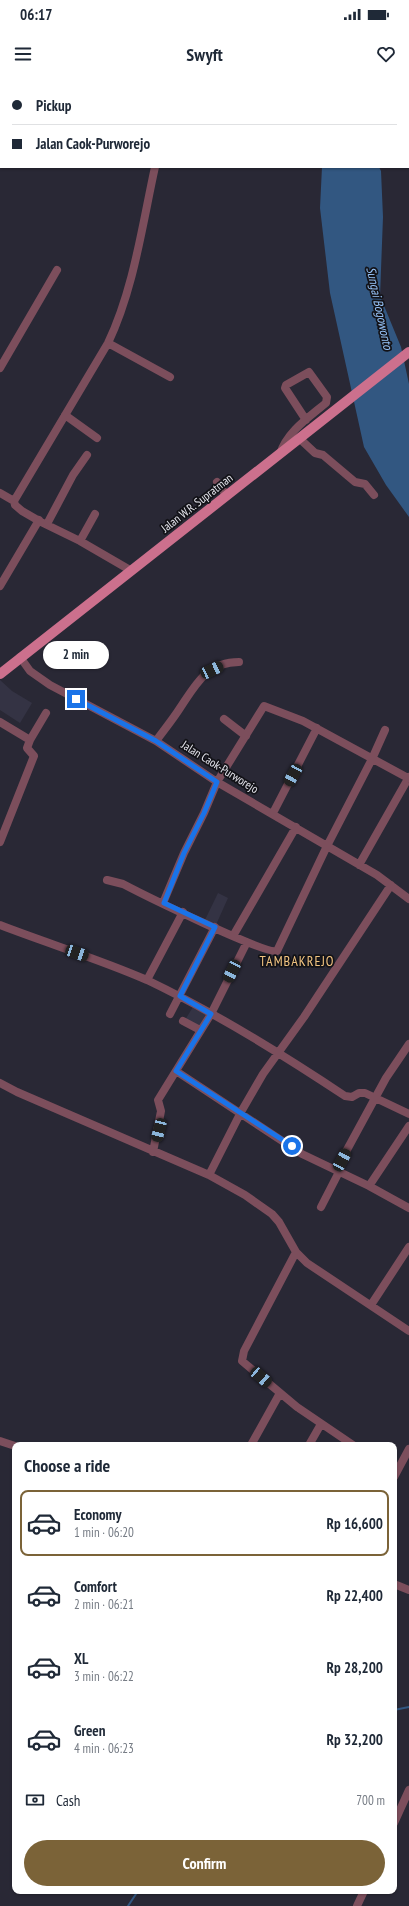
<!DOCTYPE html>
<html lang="en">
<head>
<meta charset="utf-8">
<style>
	body { margin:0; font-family:"PT Sans Narrow",sans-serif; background:#f6f6f7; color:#1f2937; height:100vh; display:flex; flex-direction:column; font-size:15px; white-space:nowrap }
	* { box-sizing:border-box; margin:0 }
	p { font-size:13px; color:#747a83 }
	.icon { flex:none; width:22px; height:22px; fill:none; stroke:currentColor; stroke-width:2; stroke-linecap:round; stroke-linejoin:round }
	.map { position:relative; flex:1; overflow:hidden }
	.sheet { position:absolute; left:12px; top:1362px; width:385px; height:452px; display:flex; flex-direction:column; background:#fff; border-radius:8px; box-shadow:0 1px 3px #0004 }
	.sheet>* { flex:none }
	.guide { position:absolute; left:0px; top:0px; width:409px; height:88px; box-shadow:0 1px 3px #0004; display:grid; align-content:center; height:88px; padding:0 12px; background:#fff }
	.end { position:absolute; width:18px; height:18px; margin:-9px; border:5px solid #1a73e8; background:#fff; box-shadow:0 0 0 2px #fff }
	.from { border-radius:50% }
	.bubble { position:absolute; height:28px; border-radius:14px; background:#fff; box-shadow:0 1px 3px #0004; font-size:13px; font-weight:600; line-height:28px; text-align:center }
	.car { position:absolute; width:12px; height:24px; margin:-12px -6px; border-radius:5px; box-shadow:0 0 3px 1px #0007; background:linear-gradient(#222 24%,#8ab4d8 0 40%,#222 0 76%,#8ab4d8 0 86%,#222 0) }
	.guide b { display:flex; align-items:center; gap:14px; height:38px; font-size:15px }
	.guide b+b { border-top:1px solid #e0e1e3 }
	.guide i { width:10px; height:10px; background:#1f2937 }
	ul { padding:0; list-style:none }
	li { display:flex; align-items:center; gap:12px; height:66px; margin:0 8px 6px; padding:0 4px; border:2px solid transparent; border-radius:8px }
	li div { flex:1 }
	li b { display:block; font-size:15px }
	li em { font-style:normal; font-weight:600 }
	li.on { border-color:#7b6338 }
	li>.icon { width:36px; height:36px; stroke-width:1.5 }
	h2 { padding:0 12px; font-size:18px; line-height:48px }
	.pay { display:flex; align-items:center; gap:10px; height:44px; padding:0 12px; font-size:15px }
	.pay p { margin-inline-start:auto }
	.primary-button { display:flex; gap:8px; margin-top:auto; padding:8px 12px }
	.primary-button a { flex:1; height:46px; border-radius:24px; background:#7b6338; color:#fff; font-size:16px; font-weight:600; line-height:46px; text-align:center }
	.status { display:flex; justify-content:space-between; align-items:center; height:28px; padding:0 20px; background:#fff; direction:ltr }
	.status svg { height:11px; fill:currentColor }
	header { display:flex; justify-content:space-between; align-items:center; height:52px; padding:0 12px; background:#fff; font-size:18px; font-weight:600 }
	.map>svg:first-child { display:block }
</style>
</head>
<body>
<div class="status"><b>06:17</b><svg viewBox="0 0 49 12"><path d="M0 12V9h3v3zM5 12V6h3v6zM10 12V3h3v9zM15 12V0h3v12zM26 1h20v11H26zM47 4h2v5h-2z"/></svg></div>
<header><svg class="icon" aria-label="menu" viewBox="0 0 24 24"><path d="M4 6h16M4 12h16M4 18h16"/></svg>Swyft<svg class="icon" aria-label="heart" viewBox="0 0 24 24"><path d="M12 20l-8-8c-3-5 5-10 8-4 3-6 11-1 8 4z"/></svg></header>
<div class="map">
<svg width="409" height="1826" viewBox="0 0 409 1826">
	<rect width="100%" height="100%" fill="#292835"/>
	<path fill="#343344" d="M0,600L12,611L32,623L20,643L0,630Z
		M218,813L228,818L215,847L204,842Z
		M193,927L206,933L200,947L185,940Z"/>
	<path fill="#325781" d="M322,87H379L381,91L383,137L380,216L401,267L409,304V437L386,405L364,367L330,213L320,128Z"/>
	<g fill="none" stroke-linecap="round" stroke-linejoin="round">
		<path stroke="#325781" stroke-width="2" d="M394,1630L409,1627
			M128,1826L138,1811"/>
		<path stroke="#7c4e5c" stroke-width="8" d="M172,1V0
			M108,263L170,297
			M0,288L57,190
			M65,335L97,358
			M300,359L315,373L323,375L355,402L365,404L374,415
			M280,374C287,352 308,338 326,323L327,317L309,292L286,305L285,308L306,340
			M217,402L227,416
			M0,413L14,421
			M47,444L73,395L87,375
			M80,461L95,434
			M130,490L80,461L41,442L22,431L15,425L14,421L108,263C134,208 142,146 155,87
			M0,506L39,440
			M20,577L30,591L50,605L156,661L217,702L377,795L409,819
			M224,639L246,656
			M0,642L30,660L46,633
			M156,661C164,650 173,639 180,628C196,604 207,582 239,582
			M273,733L317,648
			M0,762L34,676L27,668L30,660
			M359,785L409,697
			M107,800L123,804C142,814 266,875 277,871L327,766L372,679L385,650
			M163,823L184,773L204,733L217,702L264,626L303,641L408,698
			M183,832L147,900C216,933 282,974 345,1016L352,1017L359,1013H365L409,1034
			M0,845C49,864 99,879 147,900
			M233,856L296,747
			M170,934L215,847
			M183,941L200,950
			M176,991L302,1074L369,1106L409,1128
			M0,1003L17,1012L209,1095L241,1032L263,994L304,937L391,805
			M153,1072L161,1031L158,1020L211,934L247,862
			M336,1090L386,998L409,964
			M209,1095L245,1115L272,1134L279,1142L296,1172L307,1183L409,1251
			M369,1106L409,1046
			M321,1127L339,1092
			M296,1172L244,1271L242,1281L297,1327
			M371,1225L409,1167
			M297,1327L353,1365
			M0,1361L15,1366
			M251,1365L280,1313
			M309,1365L321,1344
			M394,1397L409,1369
			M394,1504L409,1510
			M394,1743L409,1710
			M357,1826L364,1811"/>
		<path stroke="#cc708d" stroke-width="10" d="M0,594L409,272"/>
	</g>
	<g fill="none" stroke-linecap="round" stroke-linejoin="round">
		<path stroke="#1a73e8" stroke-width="5" d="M76,619L156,661L217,702L204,733L184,773L164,823L215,847L180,916L211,934L176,991L292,1066"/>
	</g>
	<g text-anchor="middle" stroke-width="3.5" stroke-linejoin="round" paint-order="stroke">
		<g font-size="12" fill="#e5e5ed" stroke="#121217">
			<text transform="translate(197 423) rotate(-38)" y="4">Jalan W.R. Supratman</text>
			<text transform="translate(220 687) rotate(32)" y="4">Jalan Caok-Purworejo</text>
		</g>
		<g font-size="13" font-style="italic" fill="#97c4f9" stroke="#121217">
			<text transform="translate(380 228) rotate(78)" y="5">Sungai Bogowonto</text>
		</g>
		<g font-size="14" letter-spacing="1" fill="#f2c480" stroke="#121217">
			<text x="297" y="886">TAMBAKREJO</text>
		</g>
	</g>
</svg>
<i class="end from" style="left:292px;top:1066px"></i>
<i class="end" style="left:76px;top:619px"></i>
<div class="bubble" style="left:43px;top:561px;width:66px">2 min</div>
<i class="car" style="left:212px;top:590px;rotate:65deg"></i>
<i class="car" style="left:293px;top:695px;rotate:209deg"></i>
<i class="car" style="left:77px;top:873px;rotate:109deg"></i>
<i class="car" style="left:232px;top:891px;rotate:206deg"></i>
<i class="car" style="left:159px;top:1050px;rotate:194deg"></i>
<i class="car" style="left:342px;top:1080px;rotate:28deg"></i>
<i class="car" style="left:261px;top:1297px;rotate:131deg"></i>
<div class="guide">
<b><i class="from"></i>Pickup</b>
<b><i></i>Jalan Caok-Purworejo</b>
</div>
<section class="sheet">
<h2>Choose a ride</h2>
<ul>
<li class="on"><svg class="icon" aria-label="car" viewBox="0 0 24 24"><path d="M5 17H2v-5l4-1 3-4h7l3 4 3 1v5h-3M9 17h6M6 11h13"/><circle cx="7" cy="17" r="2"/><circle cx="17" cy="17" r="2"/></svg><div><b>Economy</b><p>1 min · 06:20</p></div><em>Rp 16,600</em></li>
<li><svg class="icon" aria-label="car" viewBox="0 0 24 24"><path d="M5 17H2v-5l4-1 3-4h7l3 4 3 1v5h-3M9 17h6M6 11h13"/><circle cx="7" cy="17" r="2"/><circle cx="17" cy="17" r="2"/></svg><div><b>Comfort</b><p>2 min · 06:21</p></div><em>Rp 22,400</em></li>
<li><svg class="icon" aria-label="car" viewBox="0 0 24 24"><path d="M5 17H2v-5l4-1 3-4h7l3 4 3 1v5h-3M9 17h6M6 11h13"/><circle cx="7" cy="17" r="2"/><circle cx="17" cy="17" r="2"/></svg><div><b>XL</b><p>3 min · 06:22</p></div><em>Rp 28,200</em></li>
<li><svg class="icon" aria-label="car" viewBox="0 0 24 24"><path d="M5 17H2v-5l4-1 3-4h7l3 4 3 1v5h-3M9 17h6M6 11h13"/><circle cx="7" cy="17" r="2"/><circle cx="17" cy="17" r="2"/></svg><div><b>Green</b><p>4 min · 06:23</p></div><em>Rp 32,200</em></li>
</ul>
<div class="pay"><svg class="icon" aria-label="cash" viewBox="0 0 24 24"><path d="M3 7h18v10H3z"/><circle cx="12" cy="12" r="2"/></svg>Cash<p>700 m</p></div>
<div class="primary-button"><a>Confirm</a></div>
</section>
</div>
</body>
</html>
